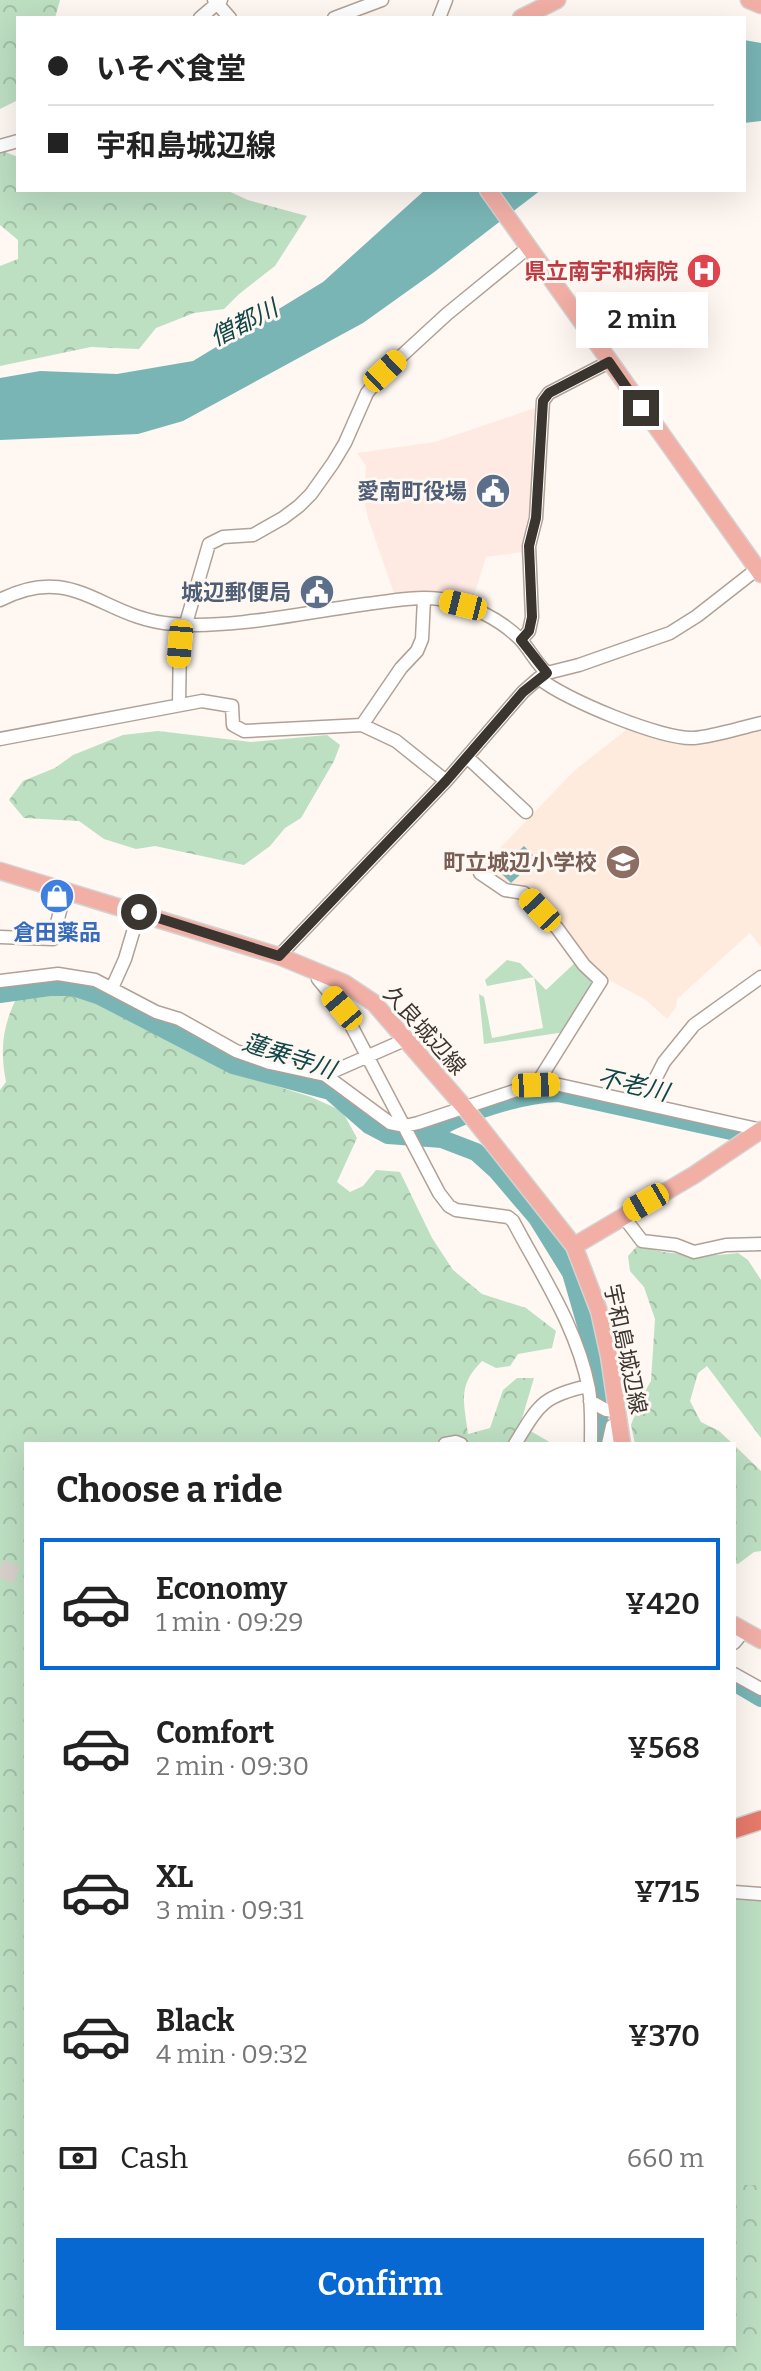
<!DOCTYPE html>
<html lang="en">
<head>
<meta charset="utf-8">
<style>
	body { margin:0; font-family:Bitter,"Noto Sans JP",serif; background:#f6f6f6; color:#222; height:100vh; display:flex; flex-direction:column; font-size:30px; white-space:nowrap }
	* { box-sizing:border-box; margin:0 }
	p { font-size:26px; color:#767676 }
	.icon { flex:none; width:44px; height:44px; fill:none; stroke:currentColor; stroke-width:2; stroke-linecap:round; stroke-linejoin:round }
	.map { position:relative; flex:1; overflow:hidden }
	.side { position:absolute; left:24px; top:1442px; width:712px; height:904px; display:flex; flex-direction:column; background:#fff; border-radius:0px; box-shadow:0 8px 32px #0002 }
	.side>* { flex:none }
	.top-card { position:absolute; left:16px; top:16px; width:730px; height:176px; border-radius:0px; box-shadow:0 8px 32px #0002; display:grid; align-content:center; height:176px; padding:0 32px; background:#fff }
	.end { position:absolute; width:36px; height:36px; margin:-18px; border:10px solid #3b3530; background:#fff; box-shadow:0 0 0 4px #fff }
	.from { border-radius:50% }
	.bubble { position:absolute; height:56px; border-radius:0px; background:#fff; box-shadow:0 8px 32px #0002; font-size:26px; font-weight:600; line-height:56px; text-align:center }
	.car { position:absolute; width:24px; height:48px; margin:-24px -12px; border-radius:10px; box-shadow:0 0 6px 2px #0007; background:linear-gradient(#f5c518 24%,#345 0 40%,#f5c518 0 76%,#345 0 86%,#f5c518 0) }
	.top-card b { display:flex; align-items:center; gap:28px; height:76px; font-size:30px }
	.top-card b+b { border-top:2px solid #e0e0e0 }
	.top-card i { width:20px; height:20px; background:#222 }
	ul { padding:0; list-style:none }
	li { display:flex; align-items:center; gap:24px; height:132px; margin:0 16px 12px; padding:0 16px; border:4px solid transparent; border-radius:0px }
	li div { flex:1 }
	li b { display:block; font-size:30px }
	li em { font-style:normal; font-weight:600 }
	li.active { border-color:#0868d1 }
	li>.icon { width:72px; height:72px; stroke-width:1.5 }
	h2 { padding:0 32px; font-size:36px; line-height:96px }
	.pay { display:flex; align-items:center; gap:20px; height:88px; padding:0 32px; font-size:30px }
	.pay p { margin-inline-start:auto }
	.button { display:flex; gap:16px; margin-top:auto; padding:16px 32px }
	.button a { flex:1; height:92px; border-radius:0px; background:#0868d1; color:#fff; font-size:32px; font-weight:600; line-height:92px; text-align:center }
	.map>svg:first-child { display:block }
</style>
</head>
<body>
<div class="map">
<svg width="761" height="2371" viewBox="0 0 761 2371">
	<defs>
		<pattern id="forest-crowns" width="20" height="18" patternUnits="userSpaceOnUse" patternTransform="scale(2)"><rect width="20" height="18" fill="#bddfc2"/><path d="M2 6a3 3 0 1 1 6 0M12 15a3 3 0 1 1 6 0" fill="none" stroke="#a3c0a7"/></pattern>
	</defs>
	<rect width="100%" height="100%" fill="#fef7f2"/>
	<path fill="#fee9e3" d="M538,407L532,429L530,505L522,552L486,557L471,605L395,596L368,518L364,500L366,466L357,453L435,442Z"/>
	<path fill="#feebdd" d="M631,726L674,742L686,743L761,730V947L750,933L677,999L676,1007L667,1019L646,1000L598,974L556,917L526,888L508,887L482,867L574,771Z"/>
	<path fill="#bddfc2" d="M579,959L597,982L565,1032L484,1044L479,994L484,997L492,1038L543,1028L534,977L487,986L485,980L507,960L520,963L546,990Z
		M0,1681L26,2344H734V1892L761,1894V2371H0Z"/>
	<path fill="url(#forest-crowns)" d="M0,0H60L55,18H18V100L0,109Z
		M0,150L18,157V190H226L248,200L307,216L275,266L239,294L224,309L194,313L156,328L139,349L91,347L0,366V266L18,259V240L0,225Z
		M158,731L251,742L327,735L340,745L334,761L301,818L285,828L270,846L244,865L155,846L136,849L104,839L79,821L24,818L9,800L23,781L55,768L73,755L123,735Z
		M77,992L123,1009L162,1028L229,1071L311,1097L342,1111L357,1138L337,1182L350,1192L363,1186L376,1170L400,1172L432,1238L453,1270L482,1294L526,1308L556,1331L552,1348L518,1354L510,1366L496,1368L482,1361C457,1386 464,1401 468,1434L490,1428L503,1390L517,1378H534L520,1425L553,1444H26V2344H734V2185H761V2371H0V1090L6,1082C0,1050 2,1027 17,997Z
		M637,1246C672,1255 703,1258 738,1253L748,1260L761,1280V1438L707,1366L698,1373L690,1401L701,1422L719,1431L733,1444H635L631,1425L640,1400L651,1381L655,1319L644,1287L630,1271L628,1256Z
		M734,1445L761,1471V1551L754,1552L738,1564L734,1563Z"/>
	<path fill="#7ab5b6" d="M744,40L761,43V121L744,123Z
		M425,190H541L433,273L363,323L183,421L138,434L0,440V378L40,371L117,374L193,361L323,282Z
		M524,846L537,859L511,883L498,870Z"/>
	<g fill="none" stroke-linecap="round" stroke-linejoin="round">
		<path stroke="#7ab5b6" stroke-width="18" d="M0,994L49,987H73L100,996L233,1065L330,1091L369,1125L388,1135L442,1139L476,1152L496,1170L537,1218L571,1273L590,1339L597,1379L600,1444
			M427,1136C454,1114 523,1094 558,1093L740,1133
			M734,1682L761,1698"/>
		<path stroke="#d7d0cb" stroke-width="18" stroke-dasharray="18 9" stroke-linecap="butt" d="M0,1568L26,1579"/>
		<g stroke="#b0a196" stroke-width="15">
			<path id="minor" d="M214,0L230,18
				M200,18L221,0
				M334,18L382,0
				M439,18L446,0
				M0,146L18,141
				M0,600C75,561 102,619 173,624C233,629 306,612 367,604C390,601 416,596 440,599C468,603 500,619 520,639C530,650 536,663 547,673
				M521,640L529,631L532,617L529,546L536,518L543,401L549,393L609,362
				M539,678C563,699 663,740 694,738C716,736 739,728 761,723
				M179,703L180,644L209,544L223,537L253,535L283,518L299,506L311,494L333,463L345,443L367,393L385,371L447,314L529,247
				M362,725L401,668L417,651L422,639L424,599
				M0,739L202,701L232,706L233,725L244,731L362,725L396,741L446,781
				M467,757L526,812
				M480,873L505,890L524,893L557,928L584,965L601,981L536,1085
				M0,937L53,939L65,891
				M279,956L446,781L523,692L539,678L547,673L579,665L670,633L697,616L761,566
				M317,970L318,979L342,1008L439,1193L449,1206L456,1210L508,1217L513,1221C542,1276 577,1327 589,1389C592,1407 591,1426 591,1444
				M0,981L58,974L95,980L156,1012L179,1019L236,1051L270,1063L325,1075L390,1123L405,1126L418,1123L520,1089L536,1085L555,1084L761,1130
				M112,988L125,959L139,912
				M325,1075L407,1039
				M643,1103L664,1062L694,1025L761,977
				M623,1216L642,1241L676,1245L694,1252L726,1245L761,1244
				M590,1401L606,1410L617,1411
				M445,1444L456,1442L461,1444
				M515,1444C539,1405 542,1396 588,1386
				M608,1444L612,1426L619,1424
				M734,1643L744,1631
				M734,1674L761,1689
				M734,1892L761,1894"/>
		</g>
		<g stroke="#d4d3d1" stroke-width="19">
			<path id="major" d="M749,0L761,5
				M521,18L557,0
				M488,190L761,574
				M0,871L279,956L344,983L374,1003L465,1108L574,1246L599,1311L609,1356L622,1444
				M574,1246L694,1175L761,1130
				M734,1625L761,1640"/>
		</g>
		<g stroke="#d4d3d1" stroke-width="21">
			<path id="highway" d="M734,1829L761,1820"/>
		</g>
		<use href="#minor" stroke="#fff" stroke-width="12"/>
		<use href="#major" stroke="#f1afa6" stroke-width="16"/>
		<use href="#highway" stroke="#e77a6b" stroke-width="18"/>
	</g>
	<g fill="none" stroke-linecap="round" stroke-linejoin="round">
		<path stroke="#3b3530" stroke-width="10" d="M139,912L279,956L446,781L523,692L547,673L521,640L529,631L532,617L529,546L536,518L543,401L549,393L609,362L641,408"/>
	</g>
	<defs>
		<g id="hospital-disc" transform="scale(1.8)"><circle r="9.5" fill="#e0444e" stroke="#fef7f2"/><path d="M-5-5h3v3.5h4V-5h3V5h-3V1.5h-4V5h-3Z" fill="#fff"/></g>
		<g id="civic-disc" transform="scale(1.8)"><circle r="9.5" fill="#5c6f8a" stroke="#fef7f2"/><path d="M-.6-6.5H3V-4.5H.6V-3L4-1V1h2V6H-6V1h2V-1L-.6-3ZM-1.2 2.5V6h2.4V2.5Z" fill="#fff"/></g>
		<g id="school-disc" transform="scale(1.8)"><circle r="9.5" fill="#8d6e63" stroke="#fef7f2"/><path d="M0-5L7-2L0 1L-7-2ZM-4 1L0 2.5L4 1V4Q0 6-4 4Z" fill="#fff"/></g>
		<g id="shop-disc" transform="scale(1.8)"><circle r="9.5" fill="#3f7fe0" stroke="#fef7f2"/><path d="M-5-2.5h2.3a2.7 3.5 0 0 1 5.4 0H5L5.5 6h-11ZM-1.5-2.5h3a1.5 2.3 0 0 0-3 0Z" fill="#fff"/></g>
	</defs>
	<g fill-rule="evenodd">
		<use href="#hospital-disc" x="704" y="271"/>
		<use href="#civic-disc" x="493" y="491"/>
		<use href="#civic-disc" x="317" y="592"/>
		<use href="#school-disc" x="623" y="862"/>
		<use href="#shop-disc" x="57" y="896"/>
	</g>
	<g text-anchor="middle" stroke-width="6" stroke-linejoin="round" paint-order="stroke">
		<g font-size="22" font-weight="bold" fill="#be3a42" stroke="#fef7f2" text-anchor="end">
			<text x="678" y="279">県立南宇和病院</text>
		</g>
		<g font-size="22" font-weight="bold" fill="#4e5e75" stroke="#fef7f2" text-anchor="end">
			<text x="467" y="499">愛南町役場</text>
			<text x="291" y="600">城辺郵便局</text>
		</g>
		<g font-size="22" font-weight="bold" fill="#785e54" stroke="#fef7f2" text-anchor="end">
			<text x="597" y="870">町立城辺小学校</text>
		</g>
		<g font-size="22" font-weight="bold" fill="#366cbe" stroke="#fef7f2">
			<text x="57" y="940">倉田薬品</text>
		</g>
		<g font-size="22" fill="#3b3530" stroke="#fef7f2">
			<text transform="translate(425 1030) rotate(48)" y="8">久良城辺線</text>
			<text transform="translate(626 1349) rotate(78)" y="8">宇和島城辺線</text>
		</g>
		<g font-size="24" font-style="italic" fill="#114748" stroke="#fef7f2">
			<text transform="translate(244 323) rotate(-27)" y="8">僧都川</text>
			<text transform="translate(289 1056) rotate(18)" y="8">蓮乗寺川</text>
			<text transform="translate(633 1085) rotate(13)" y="8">不老川</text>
		</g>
	</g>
</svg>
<i class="end from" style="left:139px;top:912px"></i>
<i class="end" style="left:641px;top:408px"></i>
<div class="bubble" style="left:576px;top:292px;width:132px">2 min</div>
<i class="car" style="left:385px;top:371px;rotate:47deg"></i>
<i class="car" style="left:463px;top:605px;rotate:284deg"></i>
<i class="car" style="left:180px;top:644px;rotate:185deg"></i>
<i class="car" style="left:540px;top:910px;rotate:317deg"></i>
<i class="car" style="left:342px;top:1008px;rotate:320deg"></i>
<i class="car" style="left:536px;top:1085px;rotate:88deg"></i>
<i class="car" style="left:646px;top:1202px;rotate:240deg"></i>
<div class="top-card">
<b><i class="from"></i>いそべ食堂</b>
<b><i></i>宇和島城辺線</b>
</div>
<section class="side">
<h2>Choose a ride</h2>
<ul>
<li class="active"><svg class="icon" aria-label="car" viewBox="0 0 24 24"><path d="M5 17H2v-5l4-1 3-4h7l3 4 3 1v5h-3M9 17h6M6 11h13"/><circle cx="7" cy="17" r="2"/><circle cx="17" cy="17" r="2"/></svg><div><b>Economy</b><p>1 min · 09:29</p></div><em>¥420</em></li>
<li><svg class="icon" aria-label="car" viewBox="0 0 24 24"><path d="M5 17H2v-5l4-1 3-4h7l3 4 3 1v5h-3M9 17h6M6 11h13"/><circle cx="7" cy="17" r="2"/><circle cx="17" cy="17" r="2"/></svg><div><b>Comfort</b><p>2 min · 09:30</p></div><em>¥568</em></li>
<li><svg class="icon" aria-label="car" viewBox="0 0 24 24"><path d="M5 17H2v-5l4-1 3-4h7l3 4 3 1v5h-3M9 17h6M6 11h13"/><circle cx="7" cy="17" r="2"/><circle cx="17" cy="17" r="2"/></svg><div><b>XL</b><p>3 min · 09:31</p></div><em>¥715</em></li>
<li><svg class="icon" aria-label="car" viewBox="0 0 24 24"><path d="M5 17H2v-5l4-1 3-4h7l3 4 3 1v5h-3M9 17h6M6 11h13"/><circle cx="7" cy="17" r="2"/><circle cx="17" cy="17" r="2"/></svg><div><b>Black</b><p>4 min · 09:32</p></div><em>¥370</em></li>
</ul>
<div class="pay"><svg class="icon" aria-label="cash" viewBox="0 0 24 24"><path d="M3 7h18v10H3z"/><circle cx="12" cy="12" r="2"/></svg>Cash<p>660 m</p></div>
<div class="button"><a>Confirm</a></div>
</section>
</div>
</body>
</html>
